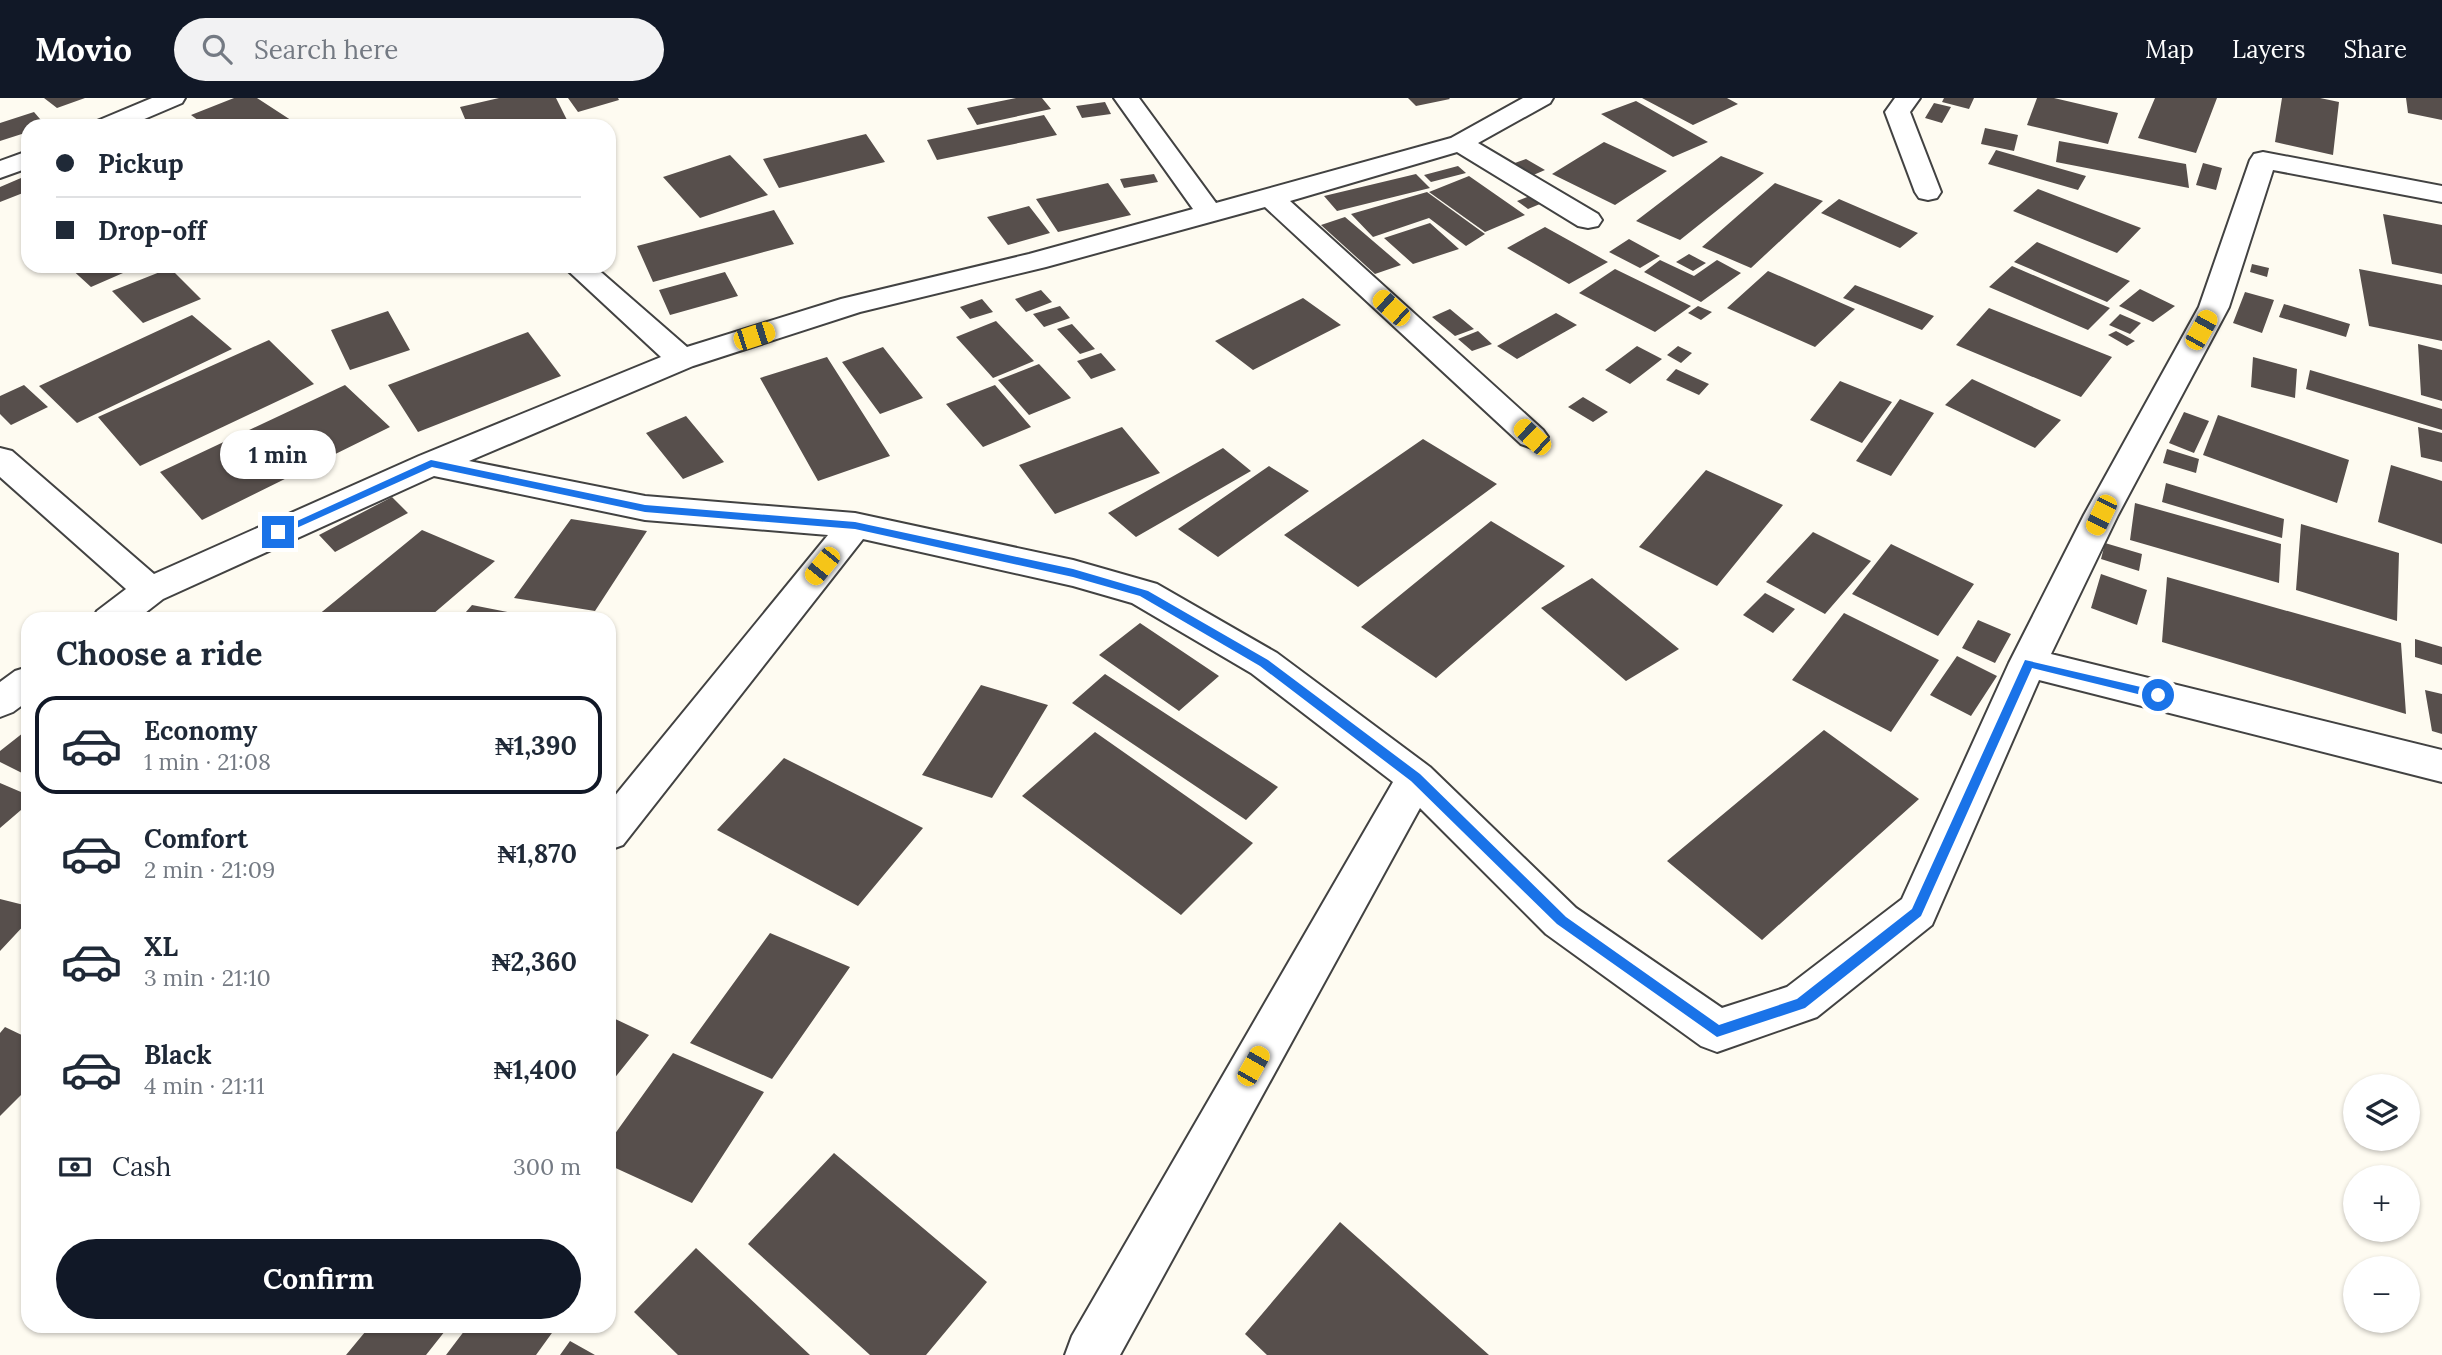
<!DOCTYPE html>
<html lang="en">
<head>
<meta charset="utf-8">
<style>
	body { margin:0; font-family:Lora,serif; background:#f2f2f3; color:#1f2937; height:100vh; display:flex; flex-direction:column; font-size:26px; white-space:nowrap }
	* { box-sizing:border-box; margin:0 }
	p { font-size:23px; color:#747a83 }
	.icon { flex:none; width:38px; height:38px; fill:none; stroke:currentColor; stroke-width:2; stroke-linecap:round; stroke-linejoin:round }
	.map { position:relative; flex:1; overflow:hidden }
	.sheet { position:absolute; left:21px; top:514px; width:595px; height:721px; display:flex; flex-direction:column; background:#fff; border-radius:21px; box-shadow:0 2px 5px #0004 }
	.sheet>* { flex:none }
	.top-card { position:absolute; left:21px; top:21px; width:595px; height:154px; border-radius:21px; box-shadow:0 2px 5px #0004; display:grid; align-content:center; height:154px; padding:0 35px; background:#fff }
	.fabs { position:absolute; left:2343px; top:976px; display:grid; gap:14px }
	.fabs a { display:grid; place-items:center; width:77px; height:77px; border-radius:50%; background:#fff; box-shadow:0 2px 5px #0004; font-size:35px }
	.end { position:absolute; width:32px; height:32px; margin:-16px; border:9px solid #1a73e8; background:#fff; box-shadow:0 0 0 4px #fff }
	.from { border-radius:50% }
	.bubble { position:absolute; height:49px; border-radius:24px; background:#fff; box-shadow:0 2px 5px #0004; font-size:23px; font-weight:700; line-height:49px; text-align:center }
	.car { position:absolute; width:21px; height:42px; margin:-21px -10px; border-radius:9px; box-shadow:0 0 5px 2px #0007; background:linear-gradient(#f5c518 24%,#345 0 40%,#f5c518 0 76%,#345 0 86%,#f5c518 0) }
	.top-card b { display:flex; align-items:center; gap:24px; height:66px; font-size:26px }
	.top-card b+b { border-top:2px solid #e0e1e3 }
	.top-card i { width:18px; height:18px; background:#1f2937 }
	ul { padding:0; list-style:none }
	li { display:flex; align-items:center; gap:21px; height:98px; margin:0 14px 10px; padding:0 21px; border:4px solid transparent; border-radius:21px }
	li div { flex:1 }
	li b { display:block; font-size:26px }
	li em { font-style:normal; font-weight:700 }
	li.on { border-color:#111827 }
	li>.icon { width:63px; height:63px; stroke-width:1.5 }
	h2 { padding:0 35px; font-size:32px; line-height:84px }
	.pay { display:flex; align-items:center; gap:18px; height:77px; padding:0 35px; font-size:26px }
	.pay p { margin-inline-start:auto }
	.button { display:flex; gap:14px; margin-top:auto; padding:14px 35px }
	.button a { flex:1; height:80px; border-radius:42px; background:#111827; color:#fff; font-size:28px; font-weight:700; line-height:80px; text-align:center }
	header { display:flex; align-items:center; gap:42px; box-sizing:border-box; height:98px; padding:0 35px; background:#111827; color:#fff }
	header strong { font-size:33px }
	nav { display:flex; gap:38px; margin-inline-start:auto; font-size:24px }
	.search { width:490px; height:63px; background:#f2f2f3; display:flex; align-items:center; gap:18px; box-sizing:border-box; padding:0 24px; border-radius:38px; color:#747a83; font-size:26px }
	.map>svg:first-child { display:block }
</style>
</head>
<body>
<header>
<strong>Movio</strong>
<div class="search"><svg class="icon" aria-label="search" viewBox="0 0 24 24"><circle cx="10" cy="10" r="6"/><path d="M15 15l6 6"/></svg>Search here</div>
<nav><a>Map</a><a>Layers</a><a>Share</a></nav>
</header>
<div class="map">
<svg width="2442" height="1257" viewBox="0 0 2442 1257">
	<rect width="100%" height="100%" fill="#fefbf1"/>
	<path fill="#574f4c" d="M44,0H85L57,10Z
		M234,0H257L300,28H206L191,17Z
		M499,0H556L568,24L552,28H468L460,9Z
		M568,0H618L619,2L578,14Z
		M1016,0H1042L1051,11L977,27L967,10Z
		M1408,0H1449L1450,1L1416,8Z
		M1642,0H1727L1738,6L1693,27Z
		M1944,0H1974L1969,11L1942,4Z
		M2037,0H2054L2118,15L2108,46L2027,27Z
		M2155,0H2217L2196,55L2138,40Z
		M2282,0H2320L2339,4L2333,57L2275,44Z
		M2406,0H2442V22L2408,15Z
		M1636,3L1708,44L1673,59L1601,16Z
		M1105,4L1111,16L1082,20L1076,8Z
		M1934,5L1951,9L1942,25L1925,20Z
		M34,14L46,28H28V34L0,43V25Z
		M1044,17L1057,37L937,62L927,42Z
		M1985,30L2018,37L2014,53L1981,46Z
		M866,36L885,64L779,90L763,61Z
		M2059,43L2186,66L2189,90L2056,64Z
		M1604,44L1667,73L1615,107L1552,76Z
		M1996,52L2086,78L2078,92L1988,66Z
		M730,57L768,97L700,120L663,79Z
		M1721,58L1764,75L1680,142L1636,123Z
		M1526,61L1545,72L1531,78L1512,66Z
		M2203,65L2222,70L2216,92L2196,87Z
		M1458,68L1466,75L1431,84L1424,77Z
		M1154,76L1158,84L1124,90L1120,81Z
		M1416,76L1430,90L1337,113L1324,98Z
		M28,77V93L0,104V89Z
		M1469,78L1525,117L1485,134L1429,94Z
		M1108,85L1131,117L1058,134L1036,101Z
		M1775,85L1823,103L1751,170L1702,149Z
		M2038,91L2141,130L2117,155L2013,113Z
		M1427,94L1485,136L1466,148L1429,120L1373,139L1351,116Z
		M1530,98L1540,106L1528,111L1517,103Z
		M1839,101L1918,135L1900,150L1821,115Z
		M1029,108L1050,135L1008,147L987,119Z
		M774,112L794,146L653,184L637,148Z
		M2383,116L2442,127V176L2392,166Z
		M1345,119L1401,167L1375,176L1321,127Z
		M1430,125L1459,151L1413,166L1384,140Z
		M1545,129L1608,164L1569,186L1507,150Z
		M1629,141L1660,158L1640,170L1609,154Z
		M2037,144L2130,183L2107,204L2014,164Z
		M1689,156L1706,165L1693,173L1676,164Z
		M1660,162L1694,178L1717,162L1741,175L1701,204L1644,174Z
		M2252,166L2269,170L2267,179L2250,174Z
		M68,168H139L91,189Z
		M2012,168L2110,210L2088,232L1989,189Z
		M170,170L201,201L143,225L112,193Z
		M1615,171L1691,208L1655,234L1579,195Z
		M2359,171L2442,187V243L2369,228Z
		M1768,173L1855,211L1815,249L1727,210Z
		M725,174L738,198L670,217L659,192Z
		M1855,187L1934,218L1922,232L1843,200Z
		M2140,191L2175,208L2153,224L2119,208Z
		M1041,192L1052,204L1026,214L1015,201Z
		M2245,194L2274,202L2262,235L2233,225Z
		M1303,200L1341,227L1253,272L1215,243Z
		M982,201L993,214L970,221L960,209Z
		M2284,206L2350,226L2346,239L2279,219Z
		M1060,208L1070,220L1044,229L1033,216Z
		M1698,208L1712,214L1701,222L1688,215Z
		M1989,210L2112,259L2081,299L1956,247Z
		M1450,211L1474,231L1455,238L1432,219Z
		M388,213L410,252L350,272L331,232Z
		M1556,215L1577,227L1517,261L1497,248Z
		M2120,216L2141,225L2130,236L2109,227Z
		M192,217L232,251L77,325L39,288Z
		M996,223L1034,263L993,280L956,239Z
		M1072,226L1095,251L1080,256L1057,231Z
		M1478,233L1492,246L1472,253L1458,241Z
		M2116,233L2135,243L2127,248L2108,237Z
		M528,234L561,278L418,334L388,287Z
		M269,242L314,286L140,368L98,319Z
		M2418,246L2442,252V303L2421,297Z
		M1637,248L1662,261L1630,286L1605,272Z
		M1678,248L1692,255L1681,265L1667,257Z
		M883,249L923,300L880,316L842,264Z
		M1101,255L1116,272L1091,281L1077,263Z
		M827,259L890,358L818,383L760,280Z
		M2253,259L2297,271L2295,300L2251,289Z
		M1039,266L1071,300L1029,317L998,282Z
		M1676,271L1709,286L1699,297L1666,282Z
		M2310,272L2442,311V332L2306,291Z
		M1972,281L2061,322L2035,350L1945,307Z
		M1840,283L1892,304L1862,345L1810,322Z
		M24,287L48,309L11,327L0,316V298Z
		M345,287L390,329L202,422L160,374Z
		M995,287L1031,329L983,349L946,306Z
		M1583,299L1608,314L1593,324L1568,309Z
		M1900,301L1934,315L1891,378L1856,363Z
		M2184,314L2209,323L2194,355L2169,345Z
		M2218,317L2349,362L2337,405L2203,357Z
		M686,318L724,364L683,381L646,335Z
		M1122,329L1160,375L1055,416L1019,367Z
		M2418,329L2442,335V364L2421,359Z
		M1423,341L1497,386L1358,489L1284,437Z
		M1223,350L1251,373L1136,439L1108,415Z
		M2167,351L2199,361L2196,375L2163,365Z
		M2391,367L2442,383V446L2378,424Z
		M1269,368L1309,393L1218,459L1178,431Z
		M1706,372L1783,407L1717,488L1639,449Z
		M2166,385L2284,421L2282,440L2162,404Z
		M392,399L408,415L335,454L319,437Z
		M2135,405L2281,446L2279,485L2130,442Z
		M571,421L647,433L595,513L514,500Z
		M1491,423L1565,468L1436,580L1361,529Z
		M2301,426L2399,455L2397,523L2296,492Z
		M422,432L495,463L426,522H312Z
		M1813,434L1871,463L1825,516L1766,484Z
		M2105,445L2142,456L2139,473L2101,461Z
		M1891,446L1974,486L1938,538L1852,496Z
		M2101,476L2147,492L2137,527L2091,510Z
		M2167,479L2401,545L2406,616L2162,544Z
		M1592,480L1679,551L1626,583L1541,510Z
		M1765,495L1795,511L1773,535L1743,517Z
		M472,507L538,520L537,522H459Z
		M1844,515L1939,562L1891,634L1792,582Z
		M1978,522L2011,536L1995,565L1962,550Z
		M1140,525L1219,578L1179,613L1099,557Z
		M2415,541L2442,549V567L2415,559Z
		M1957,558L1997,578L1971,618L1930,597Z
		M1105,576L1278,689L1246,722L1072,605Z
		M981,587L1048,607L992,700L922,677Z
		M2425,592L2442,596V636L2432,633Z
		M28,631V678L0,664V653Z
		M1824,632L1919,701L1762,842L1667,763Z
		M1095,634L1253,745L1181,817L1022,698Z
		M784,660L923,730L858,808L717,732Z
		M0,685L28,697V706L0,730Z
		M0,801L28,808V823L0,853Z
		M770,835L850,869L772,981L690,945Z
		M609,918L649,937L609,987Z
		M5,929L28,940V990L0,1018V935Z
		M673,955L764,994L692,1105L609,1067V1044Z
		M834,1055L987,1184L926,1257H870L748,1146Z
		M1340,1124L1489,1257H1267L1245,1236Z
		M696,1150L810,1257H678L634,1214Z
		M370,1228H449L426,1257H346Z
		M468,1228H557L536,1257H446Z
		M570,1243L595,1257H560Z"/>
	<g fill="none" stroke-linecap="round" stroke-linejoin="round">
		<g stroke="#424242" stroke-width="4">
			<path id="minor" d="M152,0H185L182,5L128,28H93L97,23Z
				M1114,0H1139L1216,105L1451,40L1523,0H1553L1550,5L1478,45L1598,116L1602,122L1598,128L1588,130L1578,128L1457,54L1290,103L1543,332L1548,339L1543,346L1532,350L1521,346L1265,109L1046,169L860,214L693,268L469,363L645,398L855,415L1073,462L1157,486L1277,555L1430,669L1576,810L1722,910L1787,889L1902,801L2009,565L2084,417L2199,209L2250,62L2254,56L2263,54L2442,88V104L2273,72L2229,209L2118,417L2051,556L2442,652V684L2039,582L1932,827L1817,919L1717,954L1701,948L1546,836L1420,710L1120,1257H1065L1072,1238L1393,684L1251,575L1132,505L1073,488L863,441L623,747L609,752V705L828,437L645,422L434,378L163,501L136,522H92L97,513L126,491L0,379V350L12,353L154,476L419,358L661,259L563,168H594L687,249L841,201L1029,156L1193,111Z
				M1895,0H1920L1910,14L1941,94L1937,100L1928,102L1919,100L1915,94L1885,14Z
				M28,53V70L0,80V63Z
				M28,569V603L13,614L0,619V584L15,573Z"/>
		</g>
		<use href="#minor" fill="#fff" fill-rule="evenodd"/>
	</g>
	<path fill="#1a73e8" d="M431,362L645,407L855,424L1073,471L1148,493L1268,562L1420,676L1566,819L1719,927L1797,901L1912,811L2025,562L2158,593L2163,597L2158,601L2032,570L1921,818L1805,910L1717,939L1557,826L1411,683L1260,568L1140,498L1073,479L855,431L645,414L432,369L281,437L273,434Z"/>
</svg>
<div class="fabs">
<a><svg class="icon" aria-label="layers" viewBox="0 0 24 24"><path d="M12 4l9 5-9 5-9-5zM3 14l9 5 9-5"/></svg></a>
<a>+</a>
<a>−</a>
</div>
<i class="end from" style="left:2158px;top:597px"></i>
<i class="end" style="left:278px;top:434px"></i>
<div class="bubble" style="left:220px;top:332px;width:116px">1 min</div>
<i class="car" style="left:1391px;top:210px;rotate:312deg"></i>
<i class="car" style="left:2201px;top:232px;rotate:29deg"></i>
<i class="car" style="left:754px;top:238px;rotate:72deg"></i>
<i class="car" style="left:1532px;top:339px;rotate:313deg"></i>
<i class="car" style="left:2101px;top:417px;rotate:206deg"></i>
<i class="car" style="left:822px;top:468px;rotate:219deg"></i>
<i class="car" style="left:1253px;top:968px;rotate:30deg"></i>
<div class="top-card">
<b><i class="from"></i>Pickup</b>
<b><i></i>Drop-off</b>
</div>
<section class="sheet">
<h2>Choose a ride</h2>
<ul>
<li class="on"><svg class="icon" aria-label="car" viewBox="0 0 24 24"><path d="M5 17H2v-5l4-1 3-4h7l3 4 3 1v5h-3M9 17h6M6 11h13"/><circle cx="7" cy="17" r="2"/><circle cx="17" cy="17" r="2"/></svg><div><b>Economy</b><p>1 min · 21:08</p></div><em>₦1,390</em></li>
<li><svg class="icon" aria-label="car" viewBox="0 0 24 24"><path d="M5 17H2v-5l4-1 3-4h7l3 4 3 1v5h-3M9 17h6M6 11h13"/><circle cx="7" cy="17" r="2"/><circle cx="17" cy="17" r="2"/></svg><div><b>Comfort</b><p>2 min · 21:09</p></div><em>₦1,870</em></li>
<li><svg class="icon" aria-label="car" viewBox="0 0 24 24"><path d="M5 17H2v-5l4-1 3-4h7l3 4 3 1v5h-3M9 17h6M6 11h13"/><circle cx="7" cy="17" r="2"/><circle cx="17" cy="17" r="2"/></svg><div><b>XL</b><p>3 min · 21:10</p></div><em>₦2,360</em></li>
<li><svg class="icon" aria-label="car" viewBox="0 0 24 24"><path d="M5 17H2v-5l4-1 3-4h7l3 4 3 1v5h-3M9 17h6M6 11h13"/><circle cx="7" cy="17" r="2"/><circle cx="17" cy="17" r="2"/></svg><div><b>Black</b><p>4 min · 21:11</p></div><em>₦1,400</em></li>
</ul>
<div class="pay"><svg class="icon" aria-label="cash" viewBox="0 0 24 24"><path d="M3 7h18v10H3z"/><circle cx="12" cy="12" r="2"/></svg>Cash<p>300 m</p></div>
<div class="button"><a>Confirm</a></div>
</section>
</div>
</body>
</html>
